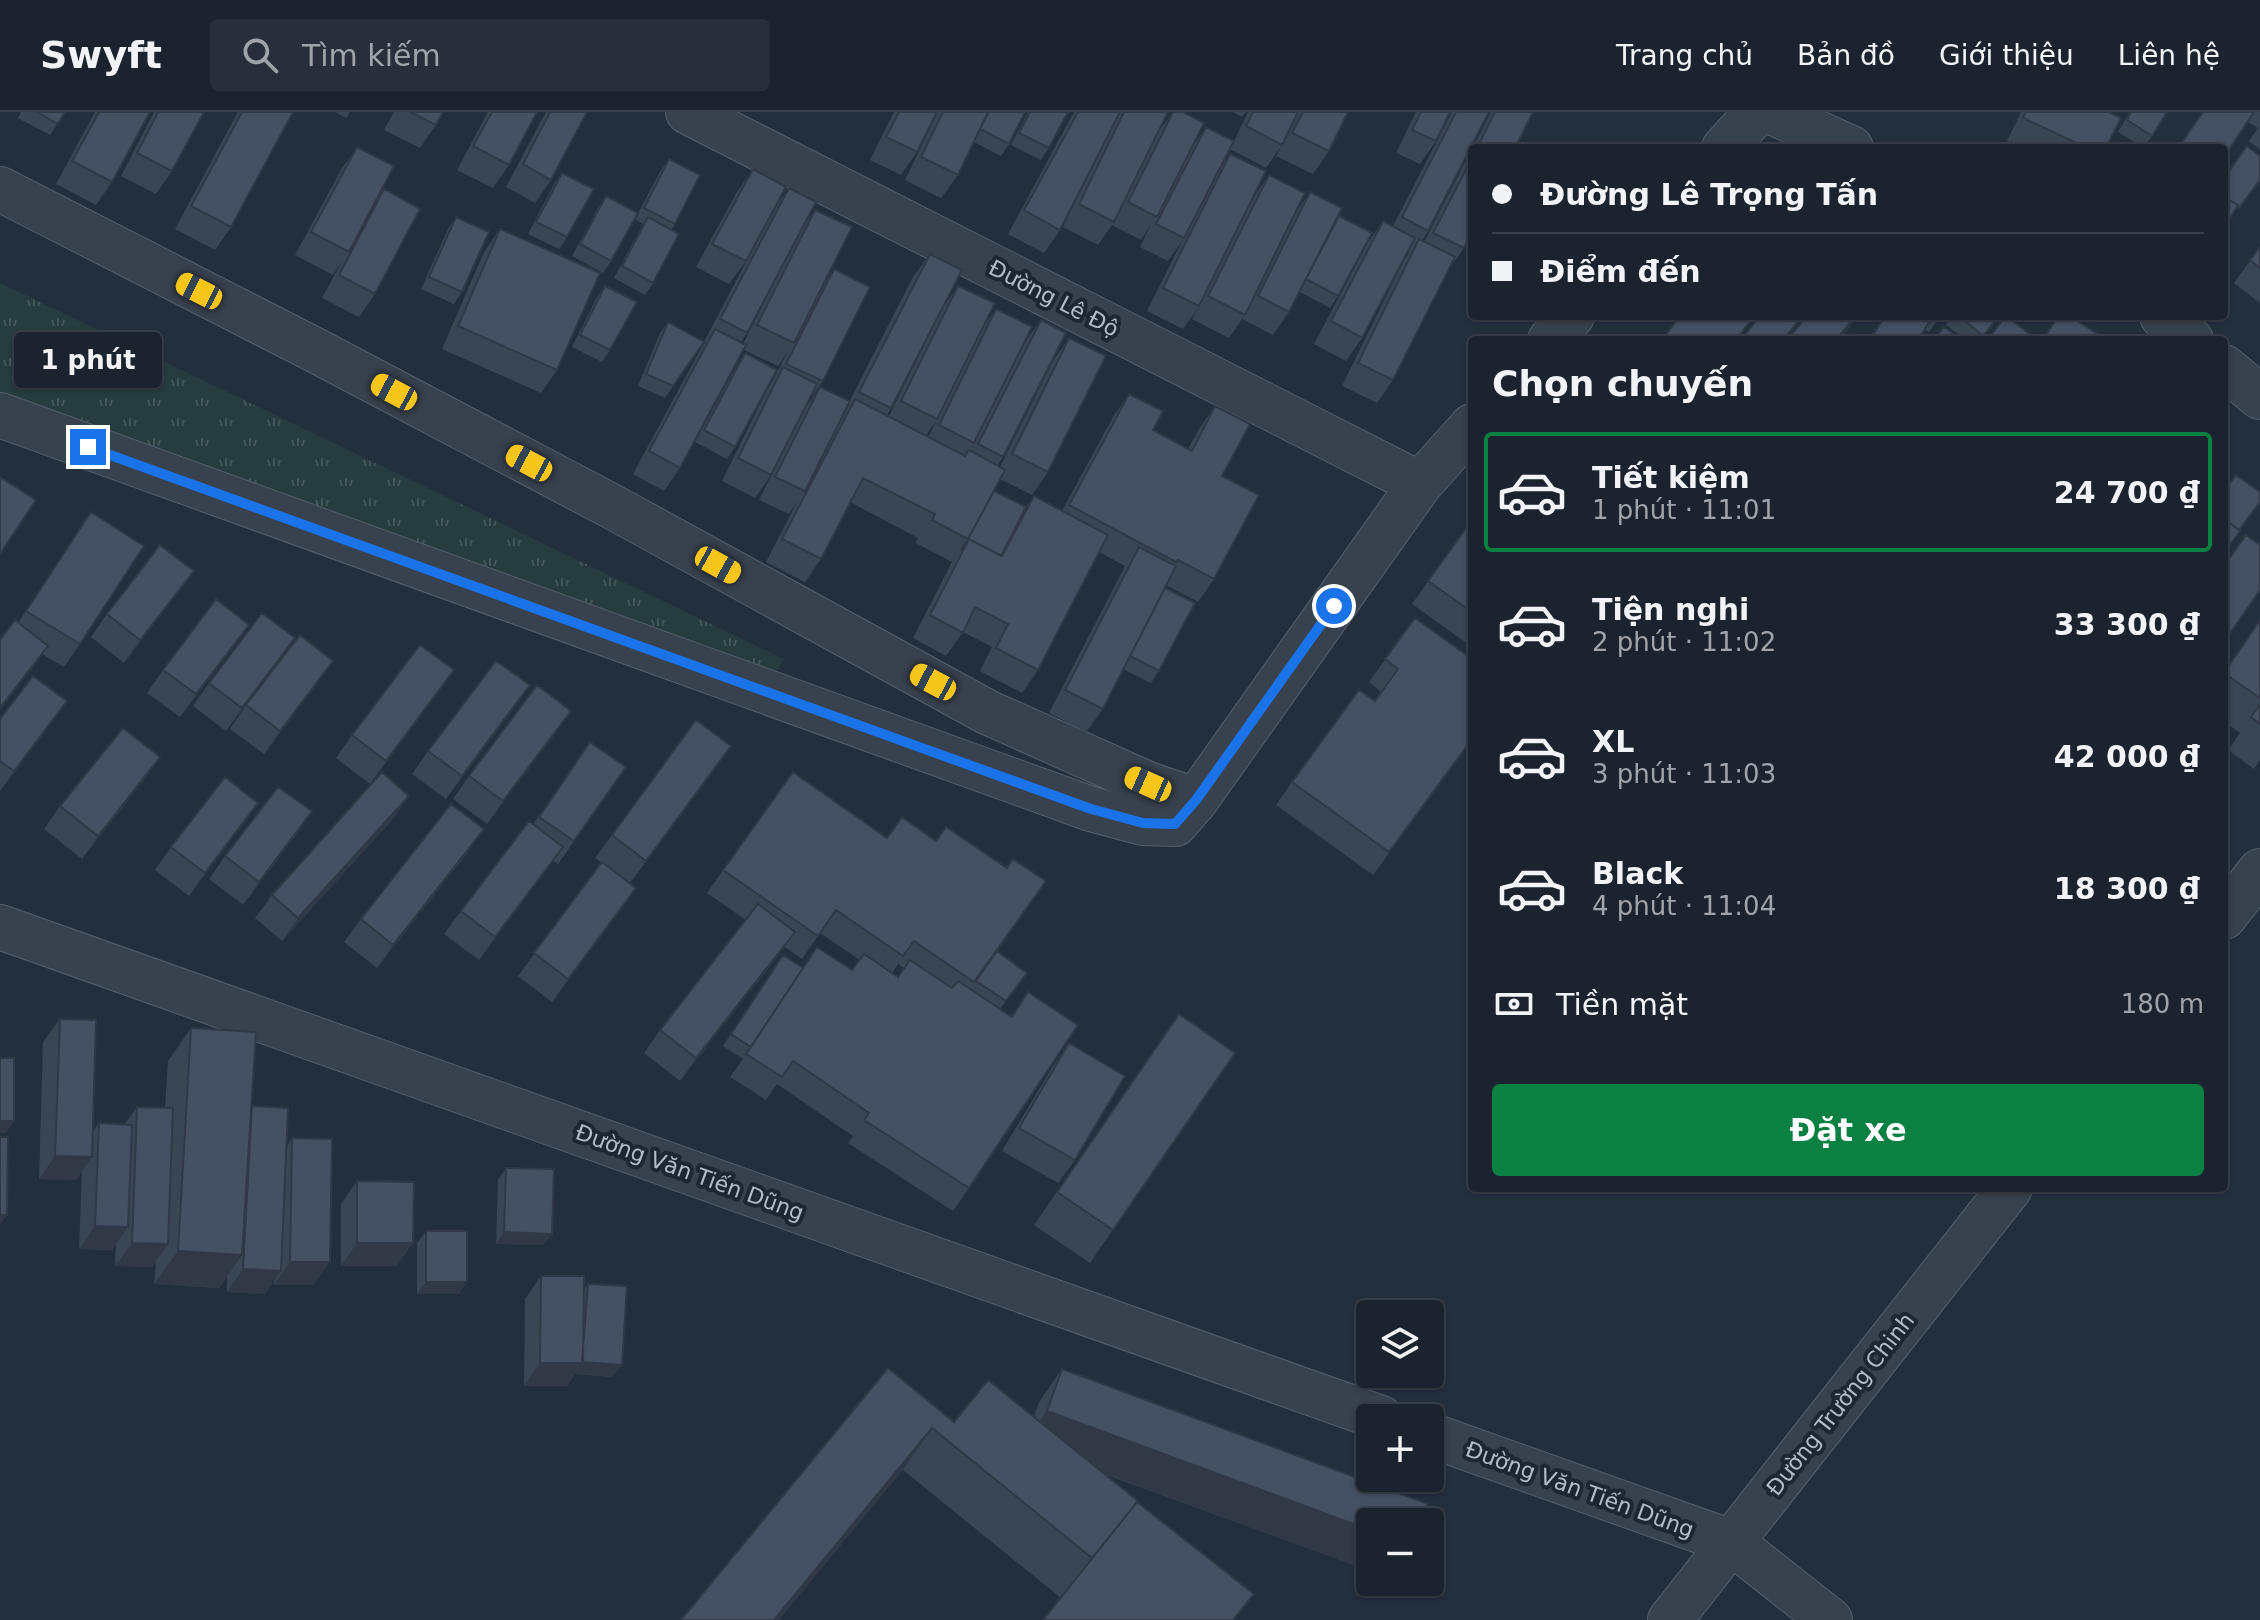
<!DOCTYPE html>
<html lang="vi">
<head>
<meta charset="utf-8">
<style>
	body { margin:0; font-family:"DejaVu Sans",sans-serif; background:#282f3a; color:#f1f3f6; height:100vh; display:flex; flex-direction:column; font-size:30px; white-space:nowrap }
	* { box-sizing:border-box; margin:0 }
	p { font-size:26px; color:#a0a4aa }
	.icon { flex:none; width:44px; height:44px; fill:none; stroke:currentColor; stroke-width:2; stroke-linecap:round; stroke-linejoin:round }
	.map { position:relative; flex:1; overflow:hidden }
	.side { position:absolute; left:1468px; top:224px; width:760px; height:856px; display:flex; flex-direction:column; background:#1b232e; border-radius:8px; box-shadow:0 2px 6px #0004,0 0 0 2px #39404a }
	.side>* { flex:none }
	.guide { position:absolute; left:1468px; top:32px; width:760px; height:176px; border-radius:8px; box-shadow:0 2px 6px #0004,0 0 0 2px #39404a; display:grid; align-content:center; height:176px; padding:0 24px; background:#1b232e }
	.tools { position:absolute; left:1356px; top:1188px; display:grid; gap:16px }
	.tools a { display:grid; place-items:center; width:88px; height:88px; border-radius:8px; background:#1b232e; box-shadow:0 2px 6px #0004,0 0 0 2px #39404a; font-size:40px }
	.end { position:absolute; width:36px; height:36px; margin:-18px; border:10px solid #1a73e8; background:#fff; box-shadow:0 0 0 4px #fff }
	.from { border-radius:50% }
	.bubble { position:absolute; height:56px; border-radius:8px; background:#1b232e; box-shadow:0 2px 6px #0004,0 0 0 2px #39404a; font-size:26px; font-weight:700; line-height:56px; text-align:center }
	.car { position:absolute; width:24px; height:48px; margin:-24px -12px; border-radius:10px; box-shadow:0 0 6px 2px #0007; background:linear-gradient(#f5c518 24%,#345 0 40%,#f5c518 0 76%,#345 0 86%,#f5c518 0) }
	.guide b { display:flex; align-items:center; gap:28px; height:76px; font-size:30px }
	.guide b+b { border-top:2px solid #39404a }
	.guide i { width:20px; height:20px; background:#f1f3f6 }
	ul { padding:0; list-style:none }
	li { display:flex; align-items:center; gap:24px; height:120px; margin:0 16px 12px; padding:0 8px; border:4px solid transparent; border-radius:8px }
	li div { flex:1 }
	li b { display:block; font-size:30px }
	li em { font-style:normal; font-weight:700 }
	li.current { border-color:#0b8043 }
	li>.icon { width:72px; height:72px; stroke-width:1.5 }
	h2 { padding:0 24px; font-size:36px; line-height:96px }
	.pay { display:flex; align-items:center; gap:20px; height:88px; padding:0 24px; font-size:30px }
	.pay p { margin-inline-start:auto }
	.cta { display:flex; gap:16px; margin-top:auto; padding:16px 24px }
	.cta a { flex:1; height:92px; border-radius:8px; background:#0b8043; color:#fff; font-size:32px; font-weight:700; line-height:92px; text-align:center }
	header { display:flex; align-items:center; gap:48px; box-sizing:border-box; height:112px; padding:0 40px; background:#1b232e; border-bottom:2px solid #39404a }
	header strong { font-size:38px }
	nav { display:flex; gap:44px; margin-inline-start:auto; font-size:28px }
	.search { width:560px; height:72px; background:#282f3a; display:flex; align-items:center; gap:20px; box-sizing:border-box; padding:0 28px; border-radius:8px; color:#a0a4aa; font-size:30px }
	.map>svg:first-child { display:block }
</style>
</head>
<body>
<header>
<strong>Swyft</strong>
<div class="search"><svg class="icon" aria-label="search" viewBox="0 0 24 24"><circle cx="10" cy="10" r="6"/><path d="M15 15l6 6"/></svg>Tìm kiếm</div>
<nav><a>Trang chủ</a><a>Bản đồ</a><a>Giới thiệu</a><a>Liên hệ</a></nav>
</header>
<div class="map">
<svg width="2260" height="1508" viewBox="0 0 2260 1508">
	<defs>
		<pattern id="park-tufts" width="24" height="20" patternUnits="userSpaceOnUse" patternTransform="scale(2)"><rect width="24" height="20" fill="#263c3f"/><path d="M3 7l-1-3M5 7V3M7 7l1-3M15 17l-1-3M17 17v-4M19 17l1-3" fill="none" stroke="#435659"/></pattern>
	</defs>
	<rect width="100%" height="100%" fill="#242f3e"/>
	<path fill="url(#park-tufts)" d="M0,171L784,547L773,566L0,283Z"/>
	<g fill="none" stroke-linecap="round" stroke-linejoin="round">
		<g stroke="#565f6c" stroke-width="46">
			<path id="minor" d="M688,0L1420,372
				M1772,0L1851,36
				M1724,36L1757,0
				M0,77L313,237L611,394L987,600L1148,672L1196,688
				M2162,204L2191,228
				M1550,228L1572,204
				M2224,255L2260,285
				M0,303L1091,697L1143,711L1175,712L1196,688L1420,372L1472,314
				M2224,805L2260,759
				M0,815L1381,1306
				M1430,1323L1731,1430L1830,1508
				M1670,1508L2010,1076"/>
		</g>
		<use href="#minor" stroke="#38414e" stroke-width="44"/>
	</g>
	<path fill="#3b4654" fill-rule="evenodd" d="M21,0H65L50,23L18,6Z
		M95,0H150L112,70L96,93L56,72Z
		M154,0H204L172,59L156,82L121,64Z
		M238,0H293L231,115L215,138L175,117Z
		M335,0H350L346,6Z
		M394,0H443L436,13L420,36L384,18Z
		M488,0H537L509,53L493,76L457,58Z
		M546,0H587L551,68L535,91L506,75Z
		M894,0H937L917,40L901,63L870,48Z
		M938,0H1025L1009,32L1001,44L974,30L958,63L941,86L905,68Z
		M1028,0H1068L1049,36L1041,48L1011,33Z
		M1074,0H1168L1159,19L1173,0H1183L1192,35L1206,15L1234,29L1248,0H1348L1329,39L1313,62L1276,44L1282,33L1266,56L1230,37L1222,53L1230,42L1253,86L1269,63L1294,103L1310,80L1336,108L1338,184L1330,196L1300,180L1289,200L1273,223L1242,207L1229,226L1192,207L1199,195L1183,217L1147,199L1182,129L1168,149L1140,135L1151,112L1141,128L1112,113L1098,133L1063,115L1101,37L1060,118L1044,141L1008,122Z
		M1233,0H1246L1242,5Z
		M1416,0H1450L1436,29L1420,52L1396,41Z
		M1452,0H1489L1428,119L1422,129L1424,130L1472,37V120L1464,136L1449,157L1393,268L1377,291L1342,274L1403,150L1409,141L1408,140L1362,226L1346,249L1314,232L1367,132L1383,109L1393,114Z
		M1491,0H1533L1515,36H1473Z
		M2021,0H2109L2106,36H2023L2007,29Z
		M2130,0H2167L2144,36L2118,20Z
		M2202,0H2260V38L2249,29L2258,16L2248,10Z
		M357,35L372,95L384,77L375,182L359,205L322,186L343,148L333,163L295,143L341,58Z
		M669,47L675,112L671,118L653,171L645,183L614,166L643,112L635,107L661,58Z
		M753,57L775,95L789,76L802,116L815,98L823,173L834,157L823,269L806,292L771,363L755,386L722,369L767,278L772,270L788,239L778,254L744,238L680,356L664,379L633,362L699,240L705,231L704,230L761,121L746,149L729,172L696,155L737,80ZM782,155L743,232L741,230L747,221Z
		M562,61L567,125L559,137L528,122L554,72Z
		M606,84L611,149L603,161L572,144L598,96Z
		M456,105L462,180L454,192L421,177L448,117Z
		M500,117L557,258L541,281L442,237L484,140Z
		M2260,135V191L2234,171Z
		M930,142L891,296L887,303L889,304L942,197L958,174L982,217L996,197L1024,231L1041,208L1003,345L997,354L1000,355L1053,249L1069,226L1048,360L1032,383L1000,367L994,379L1026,395L1034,384L1062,399L1113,305L1129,282L1153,318L1188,337L1199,317L1215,294L1222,364L1214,467L1198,490L1166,473L1159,559L1151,571L1123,557L1103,597L1086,620L1049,601L1125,454L1099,440L1038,558L1022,581L980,559L992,535L963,520L946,544L913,526L952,450L916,431L918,426L850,390L821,447L805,470L766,450L797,390L789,402L759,388L804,298L820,275L840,308L913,165ZM937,308L928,325L926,323Z
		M605,174L610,238L602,250L572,235L597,185Z
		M1884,204H1940L1929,220L1925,217L1918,228H1868Z
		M1952,204H1999L1981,228H1966L1946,213Z
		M2058,204L2099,228H2042Z
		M668,210L704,230L665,286L638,274L660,221Z
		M745,241L735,335L727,347L695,330L737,253Z
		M91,400L80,532L64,555L42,542L0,598V528L18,511Z
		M1472,408V535L1412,492Z
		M194,459L124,551L91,525L107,502Z
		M1415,506L1472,628L1373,763L1276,693L1292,670L1375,589L1381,580L1369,570Z
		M2260,508V648L2254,657L2228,638L2240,621L2224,610V560Z
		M233,536L180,605L147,581L163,558Z
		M279,549L226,619L193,594L209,571Z
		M317,572L264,642L230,617L246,593Z
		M438,581L370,672L336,646L352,623Z
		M67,589L51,612L0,679V607Z
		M514,596L446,687L412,662L428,639Z
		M555,622L487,712L453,687L469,664Z
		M590,630L626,655L558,752L553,749L479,848L444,822L461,799L533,712Z
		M160,645L144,668L82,747L44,717L60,694Z
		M715,657L630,771L620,799L552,890L518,864L602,751L595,746L612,723Z
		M793,660L997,839L1027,861L1000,897L1011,904L1028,880L969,1076L953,1099L848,1031L853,1024L777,972L766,988L730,965L743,947L723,934L783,843L802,856L817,835L852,858L860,848L820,821L802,847L785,835L680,969L644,941L660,918L746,808L707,781ZM898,852L904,856L898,865L892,861Z
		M258,691L189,784L155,758L171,735Z
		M393,707L282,829L255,806L272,783Z
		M296,723L243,793L209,767L225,744Z
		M468,740L377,856L344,830L361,807Z
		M1179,902L1235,941L1090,1151L1034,1113Z
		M60,907L92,1021L99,1011L124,1013L137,995H165L168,949L191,916L252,994L287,1034L292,1026L314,1173H274V1168L265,1182L227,1180V1165L219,1176L154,1172L156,1150L152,1155L115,1154L116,1132L112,1138L79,1137L82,1058L76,1068L39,1067L43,930Z
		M1069,931L1075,1048L1058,1071L1002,1039L1053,954Z
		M506,1056L544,1133L496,1132L498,1068Z
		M357,1069L397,1154H341V1092Z
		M426,1119L459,1182H417V1131Z
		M541,1164L583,1179L588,1172L613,1265L575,1262L567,1274H524L525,1187Z
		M888,1256L954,1310L1034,1305L1039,1290L1062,1257L1370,1410V1459L1104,1362L1138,1389L1061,1486L903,1358Z"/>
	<path fill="#303945" d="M1802,204H1804L1785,228H1783Z
		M1856,204H1859L1839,228H1836Z
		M194,459L177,482L124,551L140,528Z
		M249,513L233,536L180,605L196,582Z
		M295,526L279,549L226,619L242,596Z
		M48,534L32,557L0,598V596Z
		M333,549L317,572L264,642L280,619Z
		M454,558L438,581L370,672L386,649Z
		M530,573L514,596L446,687L462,664Z
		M67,589L51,612L0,679L14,659Z
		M571,599L555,622L487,712L503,689Z
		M731,634L715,657L630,772L646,749Z
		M160,645L144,668L82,747L98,724Z
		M409,684L393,707L282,829L298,806Z
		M258,691L242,714L189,784L205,761Z
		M312,699L296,723L243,793L259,770Z
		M484,717L468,740L377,856L393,833Z
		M563,735L547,758L479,848L495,825Z
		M636,776L620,799L552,890L568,867Z
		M795,820L779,843L680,969L696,946Z
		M0,1009H14L6,1021H0Z
		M55,1044L92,1045L76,1068L39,1067Z
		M0,1103H7L0,1113Z
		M95,1114L128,1115L112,1138L79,1137Z
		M504,1120L552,1122L544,1133L496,1132Z
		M132,1131L168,1132L152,1155L115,1154Z
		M357,1131H413L397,1154H341Z
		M178,1139L242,1143L219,1176L154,1172Z
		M290,1150H330L314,1173H274Z
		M243,1157L281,1159L265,1182L227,1180Z
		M426,1170H467L459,1182H417Z
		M582,1250L622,1253L613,1265L575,1262L567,1274H524L540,1251Z
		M1047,1299L1370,1418V1459L1024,1332Z
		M932,1316L903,1358L779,1508H774Z"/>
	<path fill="#455162" stroke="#303945" stroke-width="2" d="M37,0H65L58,12Z
		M99,0H150L112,70L72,49Z
		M158,0H204L172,59L137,41Z
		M242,0H293L231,115L191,94Z
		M410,0H443L436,13Z
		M492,0H537L509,53L473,34Z
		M550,0H587L551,68L523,52Z
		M899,0H937L917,40L886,25Z
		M943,0H988L958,63L921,45Z
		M989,0H1025L1009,32L980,17Z
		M1030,0H1068L1049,36L1019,21Z
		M1078,0H1120L1060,118L1024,98Z
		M1124,0H1168L1114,110L1079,92Z
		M1173,0H1183L1204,11L1157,105L1128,90Z
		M1253,0H1298L1282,33L1246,14Z
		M1303,0H1348L1329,39L1292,21Z
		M1421,0H1450L1436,29L1412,18Z
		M1456,0H1489L1428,119L1402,105Z
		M1495,0H1533L1515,36H1477Z
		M2026,0H2109L2121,6L2106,36H2087L2023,6Z
		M2131,0H2167L2152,24L2127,8Z
		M2203,0H2254L2224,45V36H2178Z
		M1206,15L1234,29L1184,126L1156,112Z
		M2247,34L2260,44V68L2239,96L2237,94L2238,93L2224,85V66Z
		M357,35L394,54L349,140L311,120Z
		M1230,42L1266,59L1199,194L1163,176Z
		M1472,46V120L1464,136L1433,121Z
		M669,47L700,63L675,112L644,96Z
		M753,57L786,75L746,149L712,132Z
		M562,61L594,77L567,125L536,110Z
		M1269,63L1305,81L1245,203L1208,184Z
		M789,76L816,90L747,221L720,207Z
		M384,77L420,97L375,182L339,163Z
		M1310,80L1342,96L1289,200L1258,184Z
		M606,84L638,101L611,149L580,132Z
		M2224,85L2238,93L2224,117Z
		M815,98L852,115L794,231L757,213Z
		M1339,104L1372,121L1338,184L1306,167Z
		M456,105L489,120L462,180L429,165Z
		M648,105L679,122L653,171L622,154Z
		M1383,109L1415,126L1362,226L1331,209Z
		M500,117L600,161L557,258L458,214Z
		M1419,127L1455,145L1393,268L1358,251Z
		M2260,135V156L2250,148Z
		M930,142L962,158L891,296L859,280Z
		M834,157L870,175L823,269L786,252Z
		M605,174L637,190L610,238L580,223Z
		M958,174L995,191L937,307L901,289Z
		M996,197L1032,215L974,331L939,313Z
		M1680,204H1746L1751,208L1736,228H1662Z
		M1760,204H1802L1783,228H1741Z
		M1807,204H1856L1836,228H1787Z
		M1885,204H1933L1918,228H1870Z
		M1959,204H1999L1983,224Z
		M2006,204L2032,224L2029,228H1991L1989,226L1987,228Z
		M2058,204H2069L2101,224L2099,228H2054L2046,223Z
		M1041,208L1066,221L1003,345L978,332Z
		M668,210L704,230L673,274L646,262Z
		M1944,215L1962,228H1934Z
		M715,217L746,233L680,356L649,339Z
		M1069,226L1106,244L1048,360L1012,342Z
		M745,241L777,258L735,335L704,318Z
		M783,255L817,272L771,363L738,346Z
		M820,275L850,289L805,379L775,365Z
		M1129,282L1163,299L1153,318L1192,339L1215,294L1250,312L1222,364L1259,383L1214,467L1178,448L1176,450L1069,393Z
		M855,287L965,344L969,338L1005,358L968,427L932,408L935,402L863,366L821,447L782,427Z
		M2236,363L2260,380V390L2239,418L2224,407V379Z
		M0,365L36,388L0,442Z
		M994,379L1026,395L1001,444L969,427L961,438L968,427Z
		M1034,384L1108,423L1038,558L996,536L1008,512L975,495L963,521L930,503L969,427L1002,444Z
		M91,400L144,434L80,532L26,499Z
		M2224,407L2240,419L2224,441Z
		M1472,408V500L1428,469Z
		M2246,423L2260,433V478L2224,530V454Z
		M160,433L194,459L140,528L107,502Z
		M1139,435L1176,454L1103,597L1065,578Z
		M1165,476L1195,491L1159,559L1130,544Z
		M216,487L249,513L196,582L163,558Z
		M262,501L295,526L242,596L209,571Z
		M1415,506L1472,547V627L1389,740L1292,670L1359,578L1375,589L1398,557L1385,547Z
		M15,508L48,534L0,596V528Z
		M2260,508V586L2224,561Z
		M300,523L333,549L280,619L246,593Z
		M420,533L454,558L386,649L352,623Z
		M496,549L530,573L462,664L428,639Z
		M33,564L67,589L14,659L0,649V607Z
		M537,573L571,599L503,689L469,664Z
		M2260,592V612L2251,605Z
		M696,608L731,634L646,749L612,723Z
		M123,616L160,645L98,724L60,694Z
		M590,630L626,655L574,729L539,705Z
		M382,660L409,684L298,806L272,783Z
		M793,660L887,726L902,705L936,729L946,715L1007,756L1013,747L1046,769L974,870L914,829L903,844L836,798L818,824L723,758Z
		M225,665L258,691L205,761L171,735Z
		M278,675L312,699L259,770L225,744Z
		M451,692L484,717L393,833L361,807Z
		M529,709L563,735L495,825L461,799Z
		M602,750L636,776L568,867L534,841Z
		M758,792L795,820L696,946L660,918Z
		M817,835L852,858L864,842L898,865L910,848L952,876L958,869L1012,905L1028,880L1078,913L969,1076L864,1008L869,1001L793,949L782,965L746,942Z
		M997,839L1027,861L1006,889L976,869Z
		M783,843L803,856L751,935L731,922Z
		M1179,902L1235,941L1113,1118L1057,1080Z
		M60,907L96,908L92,1045L55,1044Z
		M191,916L256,920L242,1143L178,1139Z
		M1069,931L1125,964L1075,1048L1019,1016Z
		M0,946H14V1009H0Z
		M252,994L288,996L281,1159L243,1157Z
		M137,995L173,996L168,1132L132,1131Z
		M99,1011L132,1013L128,1115L95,1114Z
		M0,1025H8L7,1103H0Z
		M292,1026L332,1027L330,1150H290Z
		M506,1056L554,1057L552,1122L504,1120Z
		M357,1069L414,1070L413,1131H357Z
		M426,1119H467V1170H426Z
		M541,1164H584L583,1251H540Z
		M588,1172L627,1174L622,1253L582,1250Z
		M888,1256L954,1310L988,1268L1138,1389L1092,1446L932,1316L774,1508H681Z
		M1062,1257L1428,1392L1422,1410H1370V1418L1047,1299Z
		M1137,1390L1254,1482L1233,1508H1043Z"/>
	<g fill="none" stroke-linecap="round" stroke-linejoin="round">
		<path stroke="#1a73e8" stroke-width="10" d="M88,335L1091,697L1143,711L1175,712L1196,688L1334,494"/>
	</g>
	<g text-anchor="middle" stroke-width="8" stroke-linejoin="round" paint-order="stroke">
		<g font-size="22" fill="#b4bcc9" stroke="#1d2633">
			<text transform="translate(1054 186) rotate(27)" y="8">Đường Lê Độ</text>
			<text transform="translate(690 1060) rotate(20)" y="8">Đường Văn Tiến Dũng</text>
			<text transform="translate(1840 1292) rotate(-52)" y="8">Đường Trường Chinh</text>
			<text transform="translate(1580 1377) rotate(20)" y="8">Đường Văn Tiến Dũng</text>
		</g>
	</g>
</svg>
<div class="tools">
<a><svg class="icon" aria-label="layers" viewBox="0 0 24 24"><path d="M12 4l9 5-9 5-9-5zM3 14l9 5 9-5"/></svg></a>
<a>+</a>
<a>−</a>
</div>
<i class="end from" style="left:1334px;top:494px"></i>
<i class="end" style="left:88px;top:335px"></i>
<div class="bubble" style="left:14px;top:220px;width:148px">1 phút</div>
<i class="car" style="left:199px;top:179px;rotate:297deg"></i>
<i class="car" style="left:394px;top:280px;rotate:298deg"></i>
<i class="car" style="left:529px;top:351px;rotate:298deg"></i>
<i class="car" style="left:718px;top:453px;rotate:119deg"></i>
<i class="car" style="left:933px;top:570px;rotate:298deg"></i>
<i class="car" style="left:1148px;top:672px;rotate:294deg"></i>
<div class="guide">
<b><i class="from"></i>Đường Lê Trọng Tấn</b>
<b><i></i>Điểm đến</b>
</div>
<section class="side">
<h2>Chọn chuyến</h2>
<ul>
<li class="current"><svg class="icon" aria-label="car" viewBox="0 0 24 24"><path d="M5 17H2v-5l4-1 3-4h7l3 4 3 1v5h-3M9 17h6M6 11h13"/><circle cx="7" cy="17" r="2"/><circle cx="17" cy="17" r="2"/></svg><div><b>Tiết kiệm</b><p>1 phút · 11:01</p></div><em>24 700 ₫</em></li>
<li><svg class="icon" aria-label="car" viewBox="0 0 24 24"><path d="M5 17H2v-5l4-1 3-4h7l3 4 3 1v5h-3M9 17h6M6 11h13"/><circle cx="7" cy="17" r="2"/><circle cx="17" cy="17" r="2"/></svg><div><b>Tiện nghi</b><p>2 phút · 11:02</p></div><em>33 300 ₫</em></li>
<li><svg class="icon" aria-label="car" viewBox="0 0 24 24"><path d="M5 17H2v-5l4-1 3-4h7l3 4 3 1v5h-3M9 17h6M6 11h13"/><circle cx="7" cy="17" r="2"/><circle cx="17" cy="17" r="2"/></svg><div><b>XL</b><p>3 phút · 11:03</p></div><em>42 000 ₫</em></li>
<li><svg class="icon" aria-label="car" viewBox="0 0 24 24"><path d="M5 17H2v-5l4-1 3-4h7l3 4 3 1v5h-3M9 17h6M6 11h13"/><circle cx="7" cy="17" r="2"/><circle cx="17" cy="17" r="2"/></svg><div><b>Black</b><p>4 phút · 11:04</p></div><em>18 300 ₫</em></li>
</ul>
<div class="pay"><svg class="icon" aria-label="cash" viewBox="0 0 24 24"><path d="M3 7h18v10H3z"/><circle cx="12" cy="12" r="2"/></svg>Tiền mặt<p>180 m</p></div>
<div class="cta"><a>Đặt xe</a></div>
</section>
</div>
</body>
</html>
